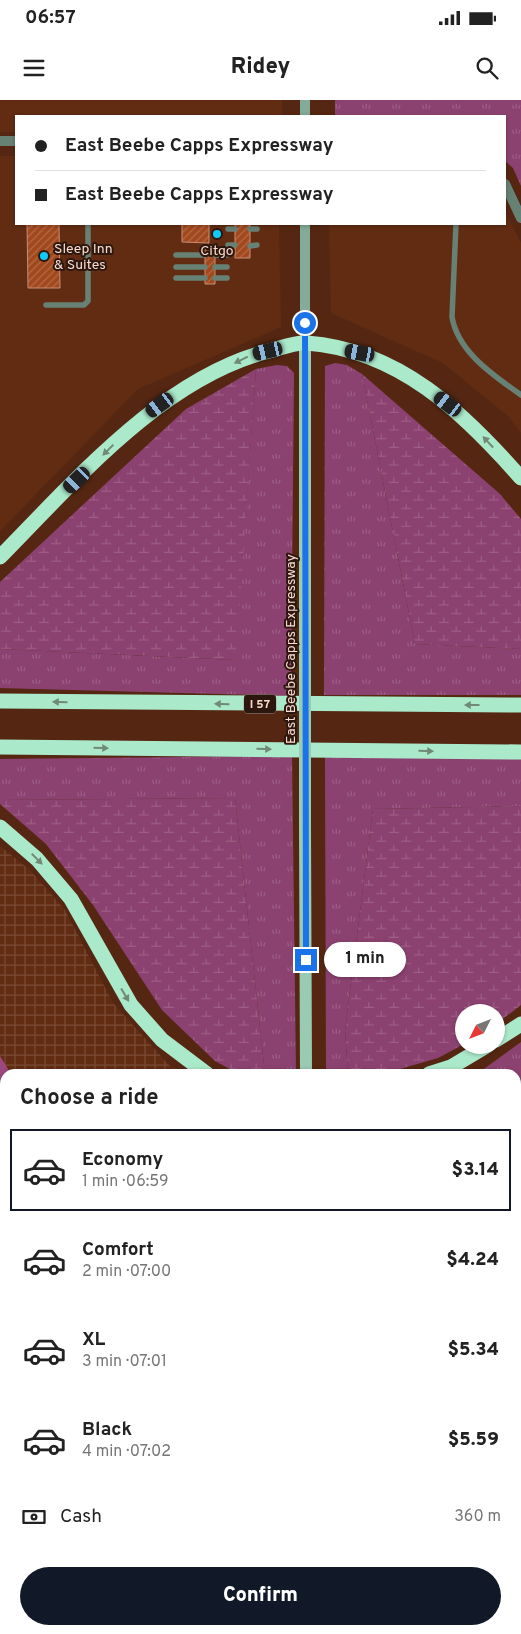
<!DOCTYPE html>
<html lang="en">
<head>
<meta charset="utf-8">
<style>
	body { margin:0; font-family:Overpass,sans-serif; background:#f6f6f6; color:#222; height:100vh; display:flex; flex-direction:column; font-size:19px; white-space:nowrap }
	* { box-sizing:border-box; margin:0 }
	p { font-size:16px; color:#767676 }
	.icon { flex:none; width:28px; height:28px; fill:none; stroke:currentColor; stroke-width:2; stroke-linecap:round; stroke-linejoin:round }
	.map { position:relative; flex:1; overflow:hidden }
	.panel { position:absolute; left:0px; top:969px; width:521px; height:566px; display:flex; flex-direction:column; background:#fff; border-radius:15px 15px 0 0; box-shadow:0 1px 4px #0004 }
	.panel>* { flex:none }
	.banner { position:absolute; left:15px; top:15px; width:491px; height:110px; border-radius:0px; box-shadow:0 1px 4px #0004; display:grid; align-content:center; height:110px; padding:0 20px; background:#fff }
	.needle { width:32px; rotate:228deg }
	.controls { position:absolute; left:455px; top:904px; display:grid; gap:10px }
	.controls a { display:grid; place-items:center; width:50px; height:50px; border-radius:50%; background:#fff; box-shadow:0 1px 4px #0004; font-size:25px }
	.end { position:absolute; width:22px; height:22px; margin:-11px; border:6px solid #1a73e8; background:#fff; box-shadow:0 0 0 2px #fff }
	.from { border-radius:50% }
	.bubble { position:absolute; height:35px; border-radius:18px; background:#fff; box-shadow:0 1px 4px #0004; font-size:16px; font-weight:800; line-height:35px; text-align:center }
	.car { position:absolute; width:15px; height:30px; margin:-15px -8px; border-radius:6px; box-shadow:0 0 4px 1px #0007; background:linear-gradient(#222 24%,#8ab4d8 0 40%,#222 0 76%,#8ab4d8 0 86%,#222 0) }
	.banner b { display:flex; align-items:center; gap:18px; height:48px; font-size:19px }
	.banner b+b { border-top:1px solid #e0e0e0 }
	.banner i { width:12px; height:12px; background:#222 }
	ul { padding:0; list-style:none }
	li { display:flex; align-items:center; gap:15px; height:82px; margin:0 10px 8px; padding:0 10px; border:2px solid transparent; border-radius:0px }
	li div { flex:1 }
	li b { display:block; font-size:19px }
	li em { font-style:normal; font-weight:800 }
	li.on { border-color:#111827 }
	li>.icon { width:45px; height:45px; stroke-width:1.5 }
	h2 { padding:0 20px; font-size:22px; line-height:60px }
	.pay { display:flex; align-items:center; gap:12px; height:55px; padding:0 20px; font-size:19px }
	.pay p { margin-inline-start:auto }
	.primary-button { display:flex; gap:10px; margin-top:auto; padding:10px 20px }
	.primary-button a { flex:1; height:58px; border-radius:30px; background:#111827; color:#fff; font-size:20px; font-weight:800; line-height:58px; text-align:center }
	.status { display:flex; justify-content:space-between; align-items:center; height:35px; padding:0 25px; background:#fff; direction:ltr }
	.status svg { height:14px; fill:currentColor }
	header { display:flex; justify-content:space-between; align-items:center; height:65px; padding:0 20px; background:#fff; font-size:22px; font-weight:800 }
	.map>svg:first-child { display:block }
</style>
</head>
<body>
<div class="status"><b>06:57</b><svg viewBox="0 0 49 12"><path d="M0 12V9h3v3zM5 12V6h3v6zM10 12V3h3v9zM15 12V0h3v12zM26 1h20v11H26zM47 4h2v5h-2z"/></svg></div>
<header><svg class="icon" aria-label="menu" viewBox="0 0 24 24"><path d="M4 6h16M4 12h16M4 18h16"/></svg>Ridey<svg class="icon" aria-label="search" viewBox="0 0 24 24"><circle cx="10" cy="10" r="6"/><path d="M15 15l6 6"/></svg></header>
<div class="map">
<svg width="521" height="1534" viewBox="0 0 521 1534">
	<defs>
		<pattern id="industrial-grid" width="8" height="8" patternUnits="userSpaceOnUse" patternTransform="scale(1.25)"><rect width="8" height="8" fill="#622c13"/><path d="M0 4h8M4 0v8" fill="none" stroke="#794a34"/></pattern>
		<pattern id="grass-tufts" width="24" height="20" patternUnits="userSpaceOnUse" patternTransform="scale(1.25)"><rect width="24" height="20" fill="#8c4271"/><path d="M3 7l-1-3M5 7V3M7 7l1-3M15 17l-1-3M17 17v-4M19 17l1-3" fill="none" stroke="#9d5d84"/></pattern>
		<pattern id="forest-firs" width="22" height="20" patternUnits="userSpaceOnUse" patternTransform="scale(1.25)"><rect width="22" height="20" fill="#9d477e"/><path d="M5 1l3.5 6h-7zM16 11l3.5 6h-7z" fill="#b06a95"/></pattern>
		<pattern id="wetland-marsh" width="20" height="14" patternUnits="userSpaceOnUse" patternTransform="scale(1.25)"><rect width="20" height="14" fill="#8c4271"/><path d="M1 5h8M5 5V1M11 12h8M15 12V8" fill="none" stroke="#9d5d84"/></pattern>
		<pattern id="water-waves" width="16" height="10" patternUnits="userSpaceOnUse" patternTransform="scale(1.25)"><rect width="16" height="10" fill="#180051"/><path d="M0 5q4-4 8 0t8 0" fill="none" stroke="#3a2569"/></pattern>
		<pattern id="building-hatch" width="6" height="6" patternUnits="userSpaceOnUse" patternTransform="scale(1.25)"><rect width="6" height="6" fill="#a2481d"/><path d="M-1 1l2-2M0 6l6-6M5 7l2-2" fill="none" stroke="#b46a47"/></pattern>
	</defs>
	<rect width="100%" height="100%" fill="#552712"/>
	<path fill="#622c13" d="M0,0H282V16H16V32H0Z
		M0,56H16V124H279L281,227L138,289L0,431Z
		M505,112L521,143V333L509,317L443,263L331,213L329,124H505Z
		M521,1415V1534H375L374,1530H516V1418Z"/>
	<path fill="url(#industrial-grid)" d="M0,746L30,770L65,810L113,903L169,965L185,974H5V1530H203L195,1534H0Z"/>
	<path fill="url(#grass-tufts)" d="M335,0H521V86L513,68L505,61V16H335Z
		M335,263L347,265L362,274L415,544L521,549V595H324L325,266Z
		M277,265L287,266L294,273L291,596L0,588V549L235,560L256,269Z
		M292,656L296,974H265L235,698L0,700V659Z
		M325,657L521,659V706L373,709L345,930L348,974H326Z
		M521,942V1076L516,1079V974H477Z
		M521,1113V1388L516,1391V1116Z"/>
	<path fill="url(#forest-firs)" d="M0,956L11,974H5V1067L0,1058Z"/>
	<path fill="url(#wetland-marsh)" d="M256,269L236,560L0,549V482L186,309Z
		M362,274L500,394L521,419V549L415,544Z
		M235,698L265,974H239L215,961L162,910L93,805L46,744L0,704V700Z
		M521,706V905L496,924V912H464V944L438,958L393,971L382,974H348L345,930L373,709Z"/>
	<path fill="url(#water-waves)" d="M0,1260L5,1261V1473L0,1477Z"/>
	<path fill="url(#building-hatch)" stroke="#c68e77" d="M27,124H59L60,188H28Z
		M182,124H209V143L182,142Z
		M235,124H250V158H235Z
		M205,148H215V184H205Z"/>
	<g fill="none" stroke-linecap="round" stroke-linejoin="round">
		<path stroke="#688175" stroke-width="5.5" d="M456,124L452,217C458,252 493,275 521,295
			M228,129H235
			M250,129H257
			M228,145H235
			M250,146L257,145
			M176,155H205
			M215,155H227
			M176,167H205
			M215,167H227
			M176,178H205
			M215,178H227
			M46,205H84L88,201V124"/>
		<path stroke="#688175" stroke-width="10" d="M0,41H16
			M505,84L521,118
			M516,1087L521,1084
			M516,1401L521,1398
			M516,1414L521,1420
			M240,1534L247,1530"/>
		<path stroke="#83ab97" stroke-width="10" d="M305,0V16
			M305,242V124"/>
		<path stroke="#98cbb2" stroke-width="12" d="M305,242V526
			M305,727L306,974
			M346,1530L347,1534"/>
		<path stroke="#aae9ca" stroke-width="15" d="M0,457C76,380 165,275 273,250C283,247 296,242 307,243C399,250 463,312 521,378
			M0,601L521,605
			M0,647L521,652
			M0,727L37,759L71,799L131,905L162,940L207,974
			M496,940L521,924
			M429,974L451,967L488,945"/>
		<path stroke="#98cbb2" stroke-width="12" d="M305,526V727"/>
	</g>
	<defs><path id="oneway-solid" d="M-6-.8H1V-3.2L6.5 0L1 3.2V.8H-6Z" transform="scale(1.25)"/></defs>
	<g fill="#718a75">
		<use href="#oneway-solid" transform="translate(241 260) rotate(154)"/>
		<use href="#oneway-solid" transform="translate(488 342) rotate(-133)"/>
		<use href="#oneway-solid" transform="translate(108 350) rotate(135)"/>
		<use href="#oneway-solid" transform="translate(60 602) rotate(-179)"/>
		<use href="#oneway-solid" transform="translate(222 604) rotate(-179)"/>
		<use href="#oneway-solid" transform="translate(472 605) rotate(-180)"/>
		<use href="#oneway-solid" transform="translate(101 648) rotate(1)"/>
		<use href="#oneway-solid" transform="translate(264 649) rotate(1)"/>
		<use href="#oneway-solid" transform="translate(426 651) rotate(1)"/>
		<use href="#oneway-solid" transform="translate(37 759) rotate(45)"/>
		<use href="#oneway-solid" transform="translate(125 895) rotate(59)"/>
	</g>
	<g fill="none" stroke-linecap="round" stroke-linejoin="round">
		<path stroke="#1a73e8" stroke-width="6" d="M305,223L306,860"/>
	</g>
	<g fill="#10cafa" stroke="#2c170e" stroke-width="2">
		<circle cx="217" cy="134" r="5"/>
		<circle cx="44" cy="156" r="5"/>
	</g>
	<g text-anchor="middle" stroke-width="4" stroke-linejoin="round" paint-order="stroke">
		<rect fill="#2c170e" stroke="#bca095" stroke-width="1" x="244" y="594.5" width="32" height="19" rx="4"/>
		<g font-size="12" font-weight="bold" fill="#fadbcf">
			<text x="260" y="608">I 57</text>
		</g>
		<g font-size="14" fill="#fadbcf" stroke="#2c170e" text-anchor="start">
			<text x="54" y="153">Sleep Inn<tspan x="54" dy="16">&amp; Suites</tspan></text>
			<text x="217" y="155" text-anchor="middle">Citgo</text>
		</g>
		<g font-size="14" fill="#fadbcf" stroke="#2c170e">
			<text transform="translate(290 549) rotate(-90)" y="5">East Beebe Capps Expressway</text>
		</g>
	</g>
</svg>
<div class="controls">
<a><svg class="needle" viewBox="-14 -14 28 28"><path d="M0-13l5 13h-10z" fill="#e53935"/><path d="M0 13l5-13h-10z" fill="#767676"/></svg></a>
</div>
<i class="end from" style="left:305px;top:223px"></i>
<i class="end" style="left:306px;top:860px"></i>
<div class="bubble" style="left:324px;top:842px;width:82px">1 min</div>
<i class="car" style="left:268px;top:251px;rotate:257deg"></i>
<i class="car" style="left:360px;top:253px;rotate:280deg"></i>
<i class="car" style="left:448px;top:304px;rotate:307deg"></i>
<i class="car" style="left:160px;top:305px;rotate:234deg"></i>
<i class="car" style="left:77px;top:380px;rotate:226deg"></i>
<div class="banner">
<b><i class="from"></i>East Beebe Capps Expressway</b>
<b><i></i>East Beebe Capps Expressway</b>
</div>
<section class="panel">
<h2>Choose a ride</h2>
<ul>
<li class="on"><svg class="icon" aria-label="car" viewBox="0 0 24 24"><path d="M5 17H2v-5l4-1 3-4h7l3 4 3 1v5h-3M9 17h6M6 11h13"/><circle cx="7" cy="17" r="2"/><circle cx="17" cy="17" r="2"/></svg><div><b>Economy</b><p>1 min · 06:59</p></div><em>$3.14</em></li>
<li><svg class="icon" aria-label="car" viewBox="0 0 24 24"><path d="M5 17H2v-5l4-1 3-4h7l3 4 3 1v5h-3M9 17h6M6 11h13"/><circle cx="7" cy="17" r="2"/><circle cx="17" cy="17" r="2"/></svg><div><b>Comfort</b><p>2 min · 07:00</p></div><em>$4.24</em></li>
<li><svg class="icon" aria-label="car" viewBox="0 0 24 24"><path d="M5 17H2v-5l4-1 3-4h7l3 4 3 1v5h-3M9 17h6M6 11h13"/><circle cx="7" cy="17" r="2"/><circle cx="17" cy="17" r="2"/></svg><div><b>XL</b><p>3 min · 07:01</p></div><em>$5.34</em></li>
<li><svg class="icon" aria-label="car" viewBox="0 0 24 24"><path d="M5 17H2v-5l4-1 3-4h7l3 4 3 1v5h-3M9 17h6M6 11h13"/><circle cx="7" cy="17" r="2"/><circle cx="17" cy="17" r="2"/></svg><div><b>Black</b><p>4 min · 07:02</p></div><em>$5.59</em></li>
</ul>
<div class="pay"><svg class="icon" aria-label="cash" viewBox="0 0 24 24"><path d="M3 7h18v10H3z"/><circle cx="12" cy="12" r="2"/></svg>Cash<p>360 m</p></div>
<div class="primary-button"><a>Confirm</a></div>
</section>
</div>
</body>
</html>
